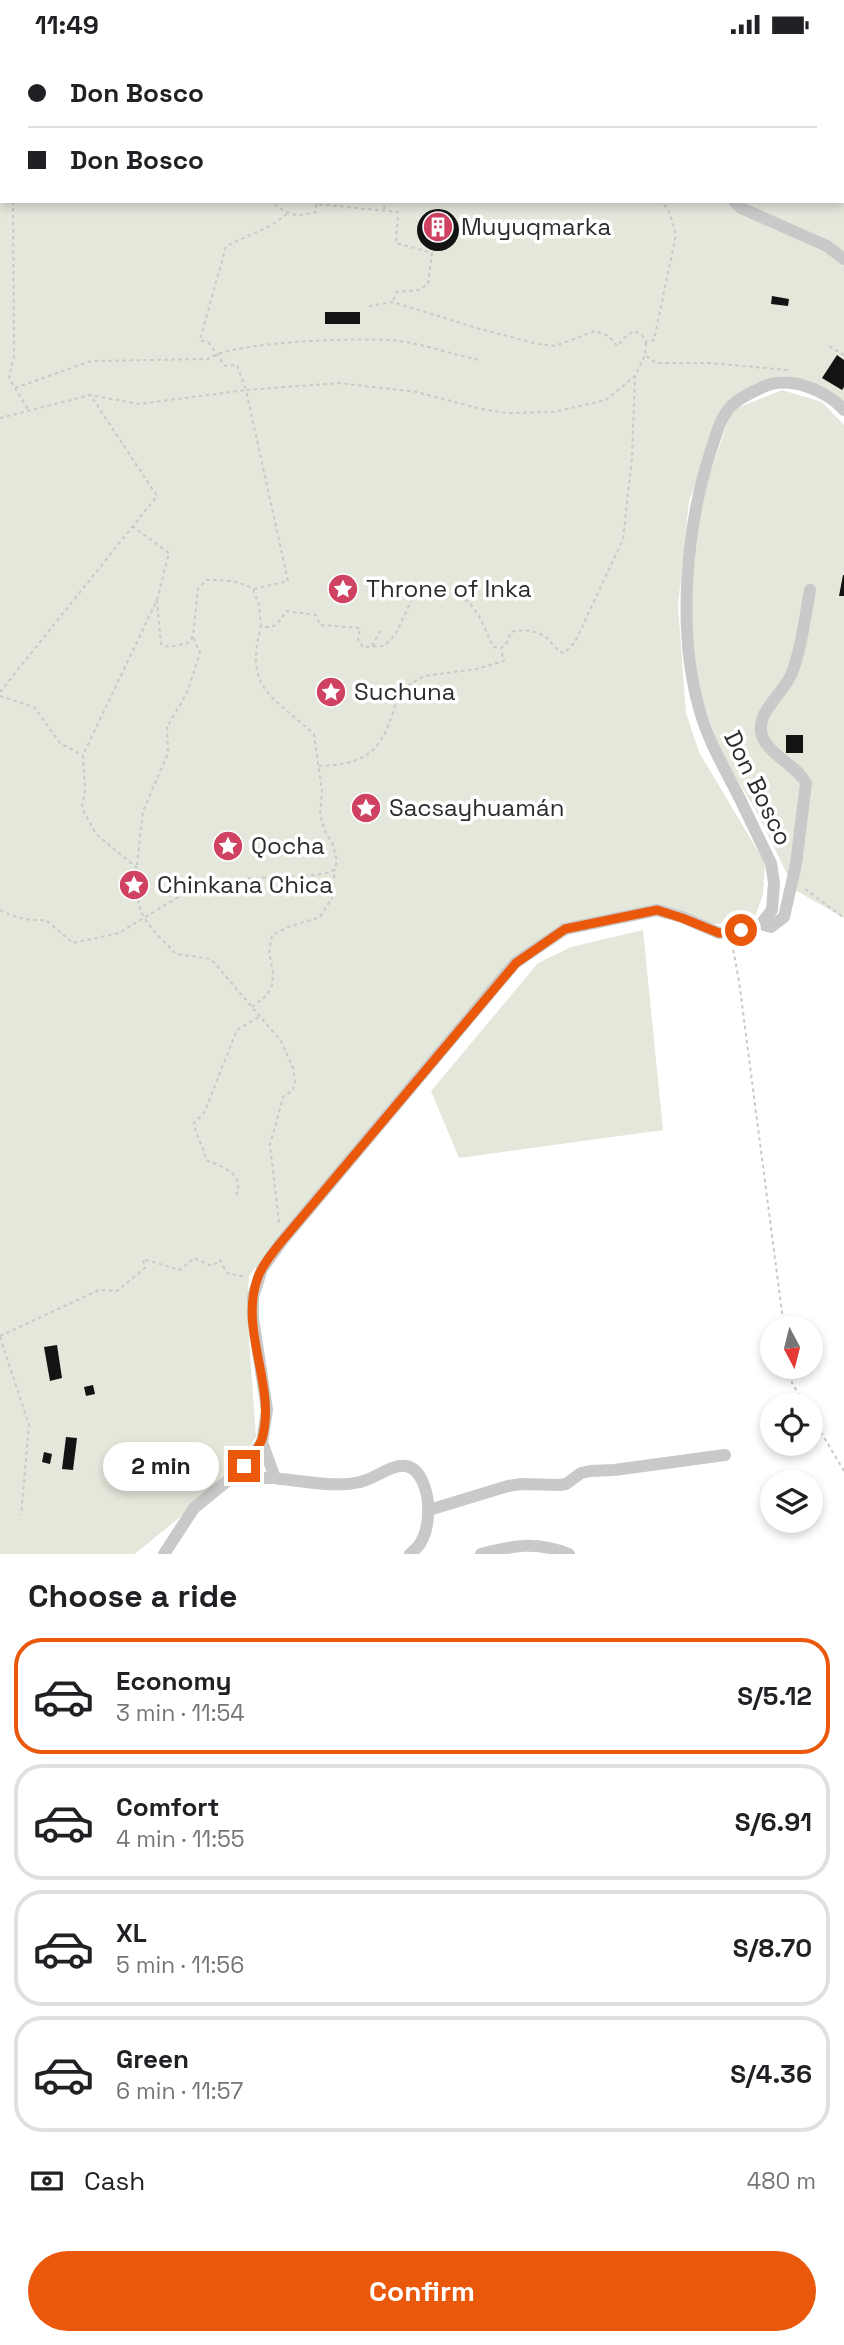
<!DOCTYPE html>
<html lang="en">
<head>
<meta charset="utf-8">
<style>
	body { margin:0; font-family:"Space Grotesk",sans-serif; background:#f6f6f6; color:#202124; height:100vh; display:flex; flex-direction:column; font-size:26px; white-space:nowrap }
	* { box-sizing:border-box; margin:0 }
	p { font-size:23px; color:#757577 }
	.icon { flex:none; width:38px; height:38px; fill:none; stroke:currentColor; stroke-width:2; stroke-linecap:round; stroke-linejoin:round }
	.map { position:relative; height:1505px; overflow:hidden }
	.drawer { display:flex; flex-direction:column; background:#fff; flex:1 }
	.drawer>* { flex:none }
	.top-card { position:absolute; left:0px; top:0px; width:845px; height:154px; box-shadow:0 4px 10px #0003; display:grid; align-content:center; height:154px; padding:0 28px; background:#fff }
	.needle { width:46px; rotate:173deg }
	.controls { position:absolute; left:760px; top:1267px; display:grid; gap:14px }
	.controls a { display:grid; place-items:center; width:63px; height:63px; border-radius:50%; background:#fff; box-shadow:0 4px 10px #0003; font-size:35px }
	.end { position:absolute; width:32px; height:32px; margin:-16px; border:9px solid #ea580c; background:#fff; box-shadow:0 0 0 4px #fff }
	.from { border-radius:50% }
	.bubble { position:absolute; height:49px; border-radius:24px; background:#fff; box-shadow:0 4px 10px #0003; font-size:23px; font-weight:800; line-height:49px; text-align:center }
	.top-card b { display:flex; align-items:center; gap:24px; height:66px; font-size:26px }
	.top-card b+b { border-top:2px solid #e0e0e0 }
	.top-card i { width:18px; height:18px; background:#202124 }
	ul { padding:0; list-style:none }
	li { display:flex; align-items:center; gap:21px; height:116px; margin:0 14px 10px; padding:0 14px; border:4px solid #e0e0e0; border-radius:28px }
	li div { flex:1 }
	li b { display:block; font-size:26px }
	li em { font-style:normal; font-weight:800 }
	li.on { border-color:#ea580c }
	li>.icon { width:63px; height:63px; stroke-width:1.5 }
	h2 { padding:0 28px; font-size:32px; line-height:84px }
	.pay { display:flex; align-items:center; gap:18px; height:77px; padding:0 28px; font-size:26px }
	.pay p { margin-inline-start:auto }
	.action { display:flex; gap:14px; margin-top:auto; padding:14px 28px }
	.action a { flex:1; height:80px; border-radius:42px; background:#ea580c; color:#fff; font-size:28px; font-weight:800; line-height:80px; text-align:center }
	.status { display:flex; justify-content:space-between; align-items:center; height:49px; padding:0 35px; background:#fff; direction:ltr }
	.status svg { height:19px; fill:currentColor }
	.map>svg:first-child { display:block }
</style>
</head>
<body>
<div class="status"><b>11:49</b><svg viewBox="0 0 49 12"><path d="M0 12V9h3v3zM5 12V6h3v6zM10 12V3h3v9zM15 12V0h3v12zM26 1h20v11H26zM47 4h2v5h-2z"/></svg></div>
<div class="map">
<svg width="844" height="1505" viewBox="0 0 844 1505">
	<rect width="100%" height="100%" fill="#fff"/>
	<path fill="#e4e8db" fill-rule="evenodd" d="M0,0H844V357L831,344L781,327L729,350L689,452L678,557L686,664L699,703L765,814L763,846L753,873L694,876L636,863L565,878L515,914L270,1199L249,1227L247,1261L256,1388L232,1425L135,1505H0ZM2,2H844V152H2Z
		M782,341L822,353L844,376V869L795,841L755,760L724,709L700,647L691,575L692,519L702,447L732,361Z
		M643,881L663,1081L459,1109L431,1042L538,914L571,898Z"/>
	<path fill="#131313" d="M417 181a21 21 0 1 1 42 0a21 21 0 1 1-42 0Z
		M772,247L789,250L788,257L771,255Z
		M325,263H360V275H325Z
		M837,306L844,311V338L842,341L822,329Z
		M843,526H844V547H839Z
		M786,686H803V704H786Z
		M57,1296L62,1329L50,1332L44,1298Z
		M93,1336L95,1345L86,1347L84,1338Z
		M66,1388L77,1389L73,1421L62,1420Z
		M44,1403L52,1405L50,1415L42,1413Z"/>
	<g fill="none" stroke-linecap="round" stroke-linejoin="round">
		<path stroke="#c9c9c9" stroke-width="2" stroke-dasharray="3.5 3.5" stroke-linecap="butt" d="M264,0L267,2
			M0,30L2,38
			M13,152L14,307L9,329L29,362
			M268,152C289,164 291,170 316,163V155L398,163L396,194L432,204L428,235L419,241L397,243L393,252
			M384,160L385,152
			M369,257L393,253L480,280L538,295L555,297L595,282L609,287L617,297L625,288L634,282L642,286L646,293L654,291L676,186L668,159L657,152
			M646,294L645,306L656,314H709L788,321
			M829,297L844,306
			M15,339L91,312L208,310C233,292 355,289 389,291C419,293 450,305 479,311
			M0,369L90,346L139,355L246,341L237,316L225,317L209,294L200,291L226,197L272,176L288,164
			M132,477L169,504L157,551L83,706L85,741L82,759L96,785L137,819C142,830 136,839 138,851C141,873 162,890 176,905L211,910L281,992L293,1019L295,1033L293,1041L283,1048L270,1096L279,1174
			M254,540L288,532L246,341L339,334L417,343L481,360L507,364L554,363L606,351L635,327L645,306
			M157,551L161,595L169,598L188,594L193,587L198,540L206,531C224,531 238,531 253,540L259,556L261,577C275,581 279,573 286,562L316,566L320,576L360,579L358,590L363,598L384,597L395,586L416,542C468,539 474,553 493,598L501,599L506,595L511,583C523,580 535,581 546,588C553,594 555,601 564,604L575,593L623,490L632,409L635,327
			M372,597L381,580
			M0,643L157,447L91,347
			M0,647L34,658L60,694L82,706
			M319,717C379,715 384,693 400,641L424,627L476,620L504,612L501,600
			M137,816L143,762L168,704L167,678L187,644L200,604L193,588
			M805,840L844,869
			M0,861C16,869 28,872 46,871L73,894L119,884L193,839L233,830L316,826L331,823L335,819L337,812L333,796L325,782L320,766L322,743L314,685C272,647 244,640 261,577
			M732,894L739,932L784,1279
			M252,958L267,946L272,936L273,922L269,904L272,886L288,878L320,868L332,849L335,820
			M236,1146C246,1125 221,1117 206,1111C204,1098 196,1087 194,1074L204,1064L237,981L259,968
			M0,1287L99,1241L117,1242L145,1219L143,1210L180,1221L194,1209L212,1217L220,1211L227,1224L246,1228
			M0,1288L29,1376L21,1466
			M790,1318L792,1334L805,1356
			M810,1365L844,1422"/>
		<path stroke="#c9c9c9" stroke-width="12" d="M569,0L573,2
			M734,152L741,159L827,197L844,210
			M761,875L771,878L784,868L796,815L806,734C797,717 776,710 765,693C749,668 782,647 791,626C801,602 805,568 810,541
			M262,1393L275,1429L280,1430C305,1432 335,1439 360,1433C375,1430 391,1415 406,1417C423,1420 429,1448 428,1463C428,1480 424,1495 410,1505
			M231,1429H275
			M429,1461L508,1437L521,1435L560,1436L566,1435L581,1424L590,1422L614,1421L725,1406
			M164,1505L194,1459L231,1429L244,1417L262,1393L267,1361L253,1269V1248L262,1220L282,1192L515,914L565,880L657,861L682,868L719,884L741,881L761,875L772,861L774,834L771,814C759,790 748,766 736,742C722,715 707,689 699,659C677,580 686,478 711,401C716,387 720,369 731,357C739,349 752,343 763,338C789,326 826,341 844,361
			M481,1505C515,1496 536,1492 569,1505"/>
	</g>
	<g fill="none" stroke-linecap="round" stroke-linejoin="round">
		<path stroke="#ea580c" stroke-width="9" d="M244,1417C250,1409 259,1399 262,1390C277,1337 238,1281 258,1228C263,1215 273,1203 282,1192L516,914L565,880L657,861L682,869L719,884L741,881"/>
	</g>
	<defs>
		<g id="building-disc" transform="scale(1.575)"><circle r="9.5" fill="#cf4262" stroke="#fff"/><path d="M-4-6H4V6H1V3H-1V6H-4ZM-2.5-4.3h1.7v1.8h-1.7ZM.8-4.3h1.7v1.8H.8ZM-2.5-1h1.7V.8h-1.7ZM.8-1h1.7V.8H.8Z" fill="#fff"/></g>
		<g id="sight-disc" transform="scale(1.575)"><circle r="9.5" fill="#cf4262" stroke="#fff"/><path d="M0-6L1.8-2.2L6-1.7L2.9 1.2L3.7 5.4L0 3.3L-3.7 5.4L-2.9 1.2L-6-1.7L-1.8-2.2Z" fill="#fff"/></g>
	</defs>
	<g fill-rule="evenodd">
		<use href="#building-disc" x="438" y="178"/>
		<use href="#sight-disc" x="343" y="540"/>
		<use href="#sight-disc" x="331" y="643"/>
		<use href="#sight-disc" x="366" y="759"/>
		<use href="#sight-disc" x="228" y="797"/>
		<use href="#sight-disc" x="134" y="836"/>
	</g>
	<g text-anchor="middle" stroke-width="7" stroke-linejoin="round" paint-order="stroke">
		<g font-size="24" fill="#2c2c2c" stroke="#fff" text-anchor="start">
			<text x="461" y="186">Muyuqmarka</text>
			<text x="366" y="548">Throne of Inka</text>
			<text x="354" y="651">Suchuna</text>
			<text x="389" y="767">Sacsayhuamán</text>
			<text x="251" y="805">Qocha</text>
			<text x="157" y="844">Chinkana Chica</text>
		</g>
		<g font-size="24" fill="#2c2c2c" stroke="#fff">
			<text transform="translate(758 739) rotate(64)" y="8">Don Bosco</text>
		</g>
	</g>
</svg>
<div class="controls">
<a><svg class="needle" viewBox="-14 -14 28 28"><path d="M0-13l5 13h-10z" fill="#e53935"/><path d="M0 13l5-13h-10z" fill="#757577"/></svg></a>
<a><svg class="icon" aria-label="locate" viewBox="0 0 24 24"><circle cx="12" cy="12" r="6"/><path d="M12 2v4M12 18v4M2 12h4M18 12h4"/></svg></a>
<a><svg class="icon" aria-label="layers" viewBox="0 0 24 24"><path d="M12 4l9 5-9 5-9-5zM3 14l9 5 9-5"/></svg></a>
</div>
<i class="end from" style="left:741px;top:881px"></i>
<i class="end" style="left:244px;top:1417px"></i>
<div class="bubble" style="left:103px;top:1393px;width:116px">2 min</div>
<div class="top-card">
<b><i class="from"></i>Don Bosco</b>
<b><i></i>Don Bosco</b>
</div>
</div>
<section class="drawer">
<h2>Choose a ride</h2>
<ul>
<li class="on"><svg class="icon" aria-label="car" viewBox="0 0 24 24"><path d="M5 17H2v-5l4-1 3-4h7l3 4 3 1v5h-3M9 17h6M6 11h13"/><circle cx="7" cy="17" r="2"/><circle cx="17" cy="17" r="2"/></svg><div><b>Economy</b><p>3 min · 11:54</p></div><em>S/5.12</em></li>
<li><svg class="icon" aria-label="car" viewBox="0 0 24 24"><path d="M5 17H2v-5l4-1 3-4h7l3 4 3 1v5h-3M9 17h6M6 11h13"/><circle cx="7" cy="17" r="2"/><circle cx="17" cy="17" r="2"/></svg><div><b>Comfort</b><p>4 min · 11:55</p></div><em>S/6.91</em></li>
<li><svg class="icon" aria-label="car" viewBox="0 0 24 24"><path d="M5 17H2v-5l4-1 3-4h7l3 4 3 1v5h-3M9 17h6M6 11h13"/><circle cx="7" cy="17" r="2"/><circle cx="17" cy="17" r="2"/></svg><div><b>XL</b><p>5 min · 11:56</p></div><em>S/8.70</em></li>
<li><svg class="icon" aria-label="car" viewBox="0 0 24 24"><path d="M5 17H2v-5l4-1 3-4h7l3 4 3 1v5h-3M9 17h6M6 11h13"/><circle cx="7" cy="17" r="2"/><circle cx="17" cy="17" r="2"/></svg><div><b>Green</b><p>6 min · 11:57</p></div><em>S/4.36</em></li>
</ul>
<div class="pay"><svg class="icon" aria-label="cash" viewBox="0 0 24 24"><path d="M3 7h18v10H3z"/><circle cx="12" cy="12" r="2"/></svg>Cash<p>480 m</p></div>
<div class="action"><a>Confirm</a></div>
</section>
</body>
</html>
